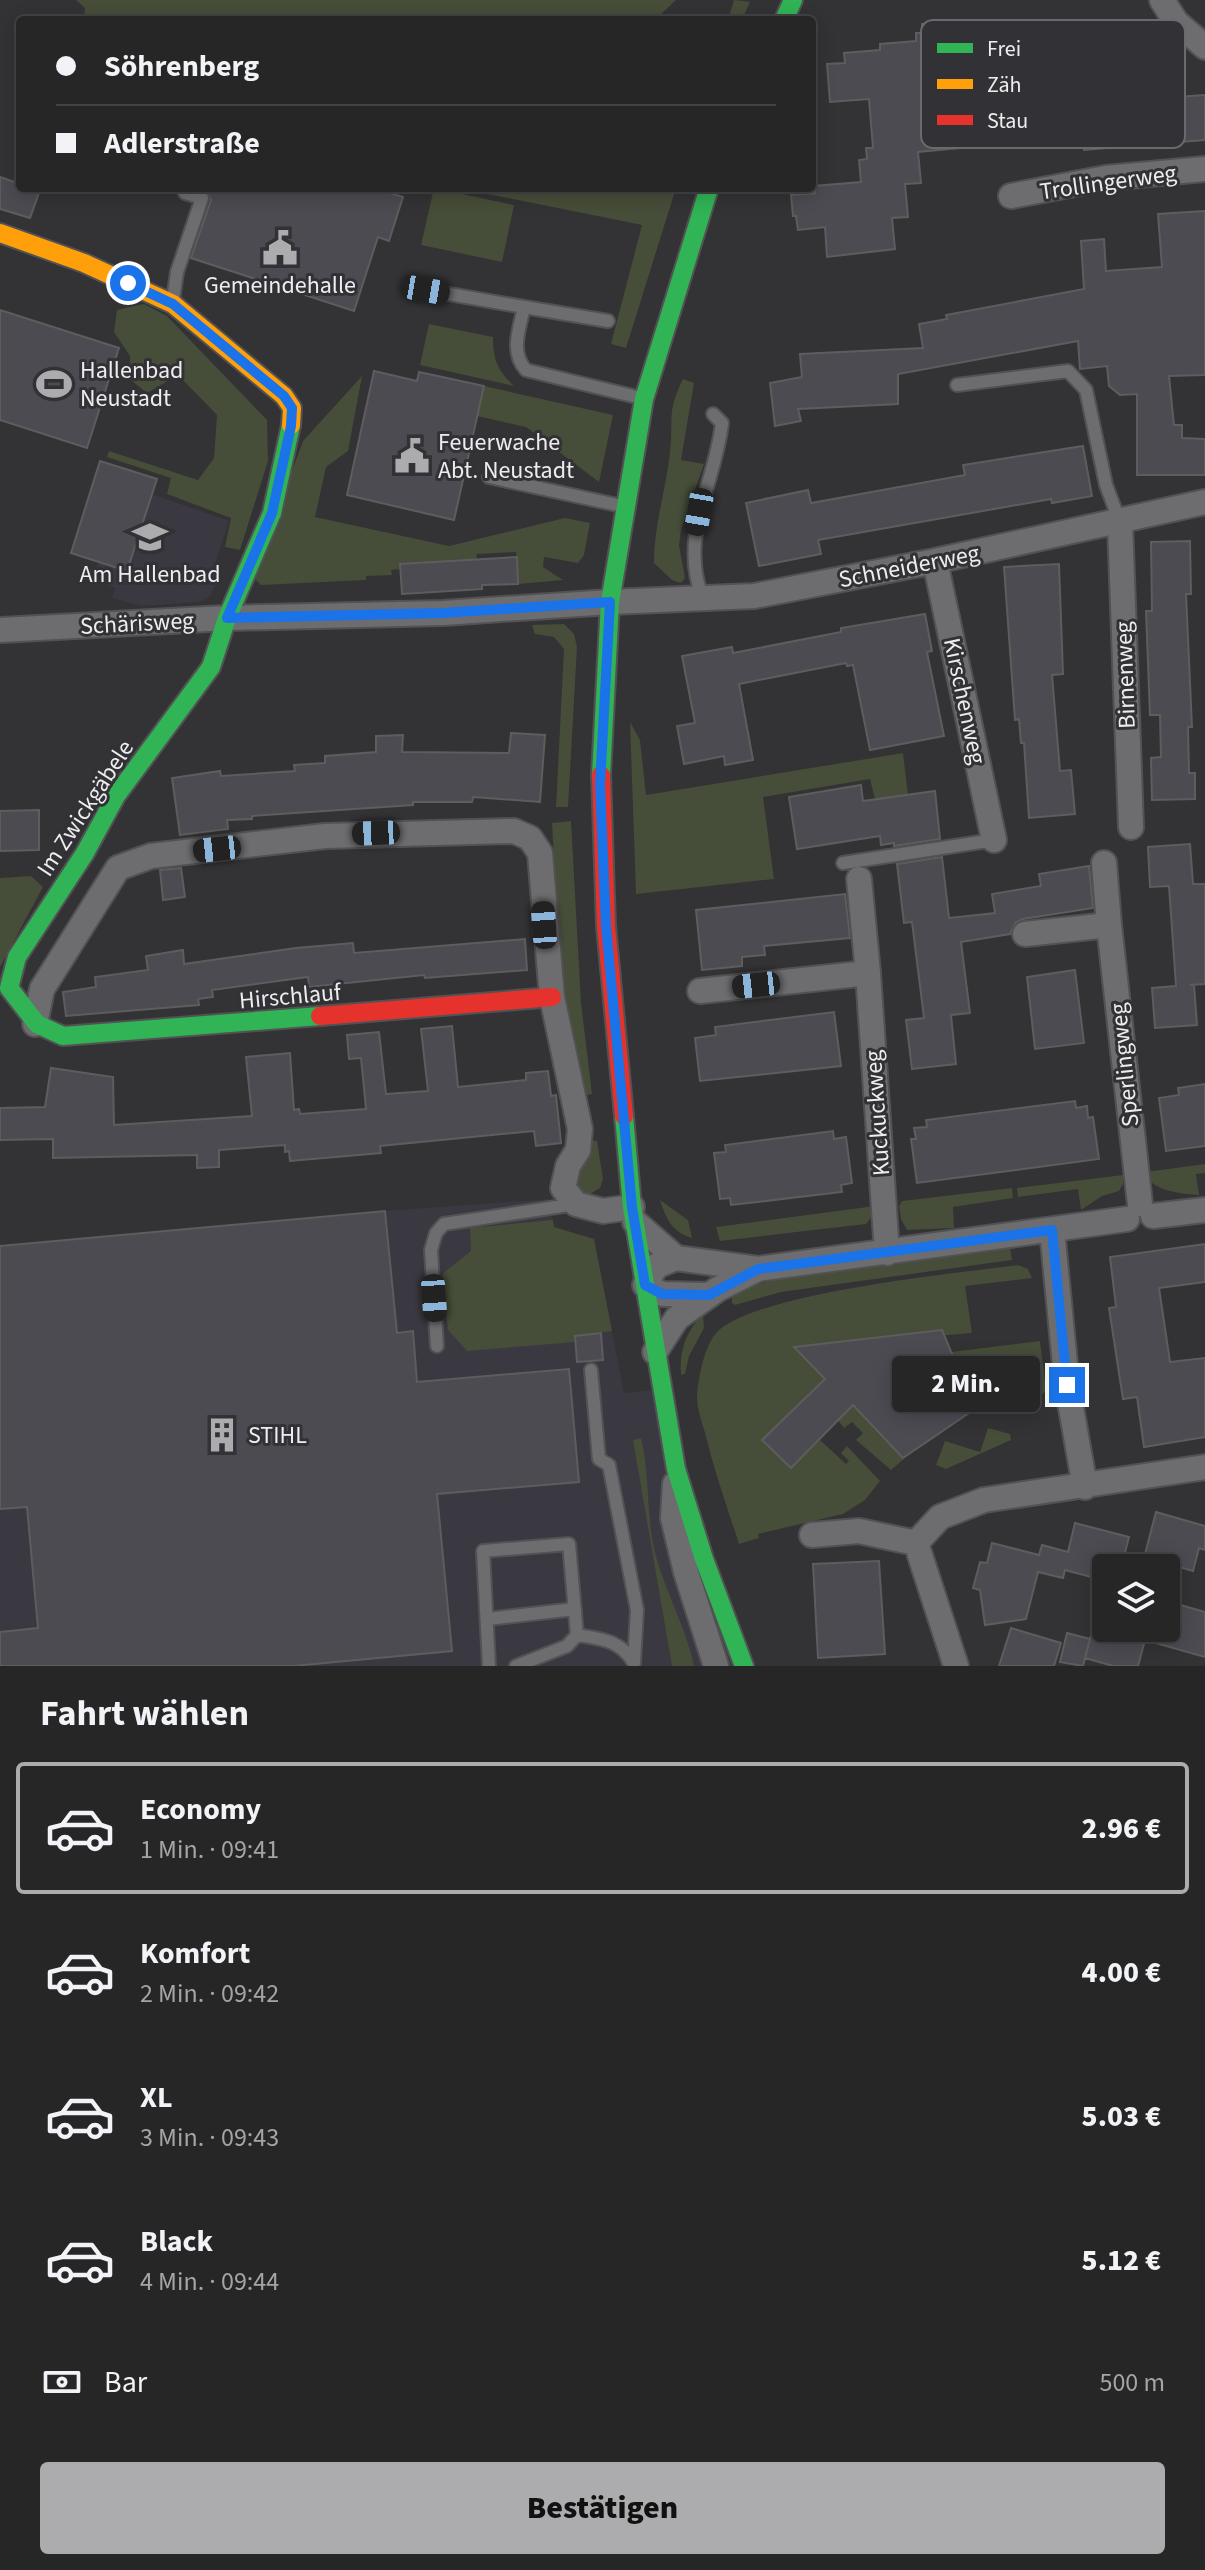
<!DOCTYPE html>
<html lang="de">
<head>
<meta charset="utf-8">
<style>
	body { margin:0; font-family:"Source Sans 3",sans-serif; background:#2e2e2f; color:#f1f3f6; height:100vh; display:flex; flex-direction:column; font-size:30px; white-space:nowrap }
	* { box-sizing:border-box; margin:0 }
	p { font-size:26px; color:#a4a5a7 }
	.icon { flex:none; width:44px; height:44px; fill:none; stroke:currentColor; stroke-width:2; stroke-linecap:round; stroke-linejoin:round }
	.map { position:relative; height:1666px; overflow:hidden }
	.side { display:flex; flex-direction:column; background:#262627; flex:1 }
	.side>* { flex:none }
	.hud { position:absolute; left:16px; top:16px; width:800px; height:176px; border-radius:8px; box-shadow:0 4px 20px #0003,0 0 0 2px #424344; display:grid; align-content:center; height:176px; padding:0 40px; background:#262627 }
	.controls { position:absolute; left:1092px; top:1554px; display:grid; gap:16px }
	.controls a { display:grid; place-items:center; width:88px; height:88px; border-radius:8px; background:#262627; box-shadow:0 4px 20px #0003,0 0 0 2px #424344; font-size:40px }
	.end { position:absolute; width:36px; height:36px; margin:-18px; border:10px solid #1a73e8; background:#fff; box-shadow:0 0 0 4px #fff }
	.from { border-radius:50% }
	.bubble { position:absolute; height:56px; border-radius:8px; background:#262627; box-shadow:0 4px 20px #0003,0 0 0 2px #424344; font-size:26px; font-weight:800; line-height:56px; text-align:center }
	.car { position:absolute; width:24px; height:48px; margin:-24px -12px; border-radius:10px; box-shadow:0 0 6px 2px #0007; background:linear-gradient(#222 24%,#8ab4d8 0 40%,#222 0 76%,#8ab4d8 0 86%,#222 0) }
	.hud b { display:flex; align-items:center; gap:28px; height:76px; font-size:30px }
	.hud b+b { border-top:2px solid #424344 }
	.hud i { width:20px; height:20px; background:#f1f3f6 }
	ul { padding:0; list-style:none }
	li { display:flex; align-items:center; gap:24px; height:132px; margin:0 16px 12px; padding:0 24px; border:4px solid transparent; border-radius:8px }
	li div { flex:1 }
	li b { display:block; font-size:30px }
	li em { font-style:normal; font-weight:800 }
	li.active { border-color:#acacae }
	li>.icon { width:72px; height:72px; stroke-width:1.5 }
	h2 { padding:0 40px; font-size:36px; line-height:96px }
	.pay { display:flex; align-items:center; gap:20px; height:88px; padding:0 40px; font-size:30px }
	.pay p { margin-inline-start:auto }
	.primary-button { display:flex; gap:16px; margin-top:auto; padding:16px 40px }
	.primary-button a { flex:1; height:92px; border-radius:8px; background:#acacae; color:#111; font-size:32px; font-weight:800; line-height:92px; text-align:center }
	.map>svg:first-child { display:block }
</style>
</head>
<body>
<div class="map">
<svg width="1205" height="1666" viewBox="0 0 1205 1666">
	<rect width="100%" height="100%" fill="#333234"/>
	<path fill="#3a3941" d="M152,494L229,521L214,567L215,586L210,596L200,602L141,606L112,598L115,588L93,580L98,562L71,553Z
		M549,1199L553,1227L594,1239L624,1393L661,1389L744,1666H0V1246L385,1211Z"/>
	<path fill="#464d38" d="M76,0H676L655,20H72V18H84L85,8Z
		M734,0L750,2L742,20H728Z
		M434,188L514,205L502,262L421,245Z
		M458,188H676L626,348L611,344L642,225Z
		M144,304L167,316L267,420L268,461L240,550L225,547L231,518L167,494L171,478L107,457L109,451L198,480L214,458L217,415L178,375L147,393L131,380L130,356L114,332L117,310Z
		M429,324L493,337C493,360 498,371 514,386L420,365Z
		M362,376L348,451L326,467L315,517L449,546L565,518L590,523L584,555L578,563L544,557L543,567L563,580L518,584L516,552L477,554L476,560L400,564V569L391,570L392,575L366,576V580L261,585L253,577L303,441Z
		M683,379L694,383L681,460L704,464L681,530L679,545L685,578L681,583L672,580L654,563C654,525 666,489 670,452C674,418 666,413 683,379Z
		M484,386L613,415L599,482L526,427L477,416Z
		M564,624L574,634L577,647L568,807H556L564,649L554,637L535,634L532,625Z
		M630,722L640,740L646,795L903,753L908,795L875,799L870,779L763,797L774,879L636,894Z
		M571,821L581,1003L592,1094L587,1095L560,975L552,823Z
		M31,876L43,887L0,967V878Z
		M591,1140L597,1141L603,1179L600,1188L588,1195L578,1190L574,1181Z
		M1205,1164V1173L1196,1174L1199,1195C1183,1194 1148,1191 1146,1172Z
		M1123,1175V1184L1119,1191L1102,1196L1081,1210L1078,1189L1018,1197L1017,1188Z
		M1012,1188L1013,1198L953,1207L954,1228L907,1230L901,1219L899,1206L902,1201Z
		M660,1200L688,1220L692,1238C672,1232 666,1219 660,1200Z
		M875,1206L874,1214L866,1224L720,1241L716,1227Z
		M553,1220L554,1227L594,1239L612,1331L575,1336V1342L467,1351L448,1330L442,1274L471,1251L470,1228Z
		M1010,1247L1012,1260L781,1292L735,1305L732,1303V1295L753,1285L783,1278Z
		M1018,1265L1028,1269L1032,1278L965,1286L972,1333L795,1348L834,1389L821,1403L809,1394L762,1441L791,1468L820,1440L846,1464L849,1461L841,1453L847,1446L880,1481L865,1500L843,1514L758,1534L759,1538L739,1544C727,1507 714,1470 705,1433C702,1422 697,1409 697,1397C698,1379 704,1347 716,1333C753,1293 958,1273 1018,1265Z
		M703,1314L704,1328L689,1356L685,1374L681,1375C679,1351 686,1331 703,1314Z
		M1040,1341L1046,1391L1019,1413L998,1407L1000,1375L958,1370L951,1352Z
		M852,1404L904,1459L891,1470L856,1440L863,1433L852,1422L844,1428L837,1419Z
		M988,1428L1010,1434L1011,1440L946,1469L936,1465L945,1441L980,1452Z
		M641,1438C650,1474 646,1512 654,1548C663,1588 686,1626 694,1666H672L633,1440Z"/>
	<path fill="#4c4b52" stroke="#5d5d5e" stroke-width="2" d="M1010,20L1012,62H1026L1029,129H1018L1019,146L971,147L918,152L921,183L905,184L908,217L892,218L895,249L827,257L825,227L798,230L796,216H793L791,195L815,193L814,186L861,182L859,160L867,159L866,148H873L869,99L830,102L827,64L845,63L844,53L880,50V44L916,41V33H922V24Z
		M1175,73L1177,97L1205,95V140L1084,150L1083,143L1071,144L1066,87L1104,84L1106,110L1151,106L1149,75Z
		M0,177L20,184V188L40,190L30,218L0,209Z
		M205,188H373L403,197L389,241L378,237L354,311L191,258L211,200Z
		M1205,211V375L1169,376L1174,425H1182V438L1205,439V475H1137V394L1120,395L1109,386L1107,366L1080,369L1078,341L898,374V404L798,409L801,421L775,426L770,383L802,377L800,354L923,348L919,324L947,319L946,315L1084,289L1081,241L1104,239L1106,271L1162,267L1158,214Z
		M0,310L119,348L87,448L0,420Z
		M374,371L417,381L419,372L484,386L454,520L347,495Z
		M1083,446L1092,496L1052,503L1051,499L818,540L821,554L759,566L746,503L808,490L811,503L965,475L963,465Z
		M100,461L157,479L127,571L71,553Z
		M1190,541L1191,594H1186L1192,727H1188L1189,773H1195V799L1152,800L1151,758L1161,757L1160,715H1150L1146,611H1152L1151,542Z
		M517,557L518,584L482,585V589L402,594L400,564Z
		M1059,564L1063,674L1052,675L1060,771L1071,770L1075,814L1029,818L1024,743H1021L1019,719L1015,720L1004,567Z
		M925,614L932,651L927,652L944,736L870,750L853,665L847,666L846,663L739,684L753,760L725,765L724,756L684,764L677,726L695,723L682,656L732,647L733,653L841,632V628Z
		M511,733L545,735L540,802L473,797L472,802H413V805L252,816V819L227,820L228,829L180,835L172,778L220,771L221,776L295,771L294,765L325,763V756L376,752V736L403,735L402,752L509,753Z
		M861,785L863,801L935,791L940,839L894,846V843L881,845L880,836L797,849L789,797Z
		M39,810V850L0,851V811Z
		M1190,844L1193,884H1205V984L1190,985H1194L1197,1025L1155,1028L1152,988L1176,986L1169,886L1150,887L1148,847Z
		M942,857L949,918L995,913L992,894L1041,886L1039,874L1089,866L1093,908L1023,919L1016,922L1010,934L961,942L970,1013L951,1015L956,1064L912,1069L906,1020L924,1018L912,922L904,923L897,864Z
		M181,868L185,897L163,900L160,870Z
		M845,894L850,938L764,946L765,955L742,957V966L702,970L696,910Z
		M525,939L527,970L425,978L424,975L309,987L308,977L212,990L213,997L198,999L199,1005L66,1016L63,992L96,987L95,977L148,970L146,956L183,950L184,964L296,948L353,943L354,953Z
		M1075,970L1084,1043L1035,1049L1027,977Z
		M834,1012L841,1066L700,1081L695,1038L716,1035L715,1027Z
		M452,1026L458,1087L526,1080V1073L548,1071L551,1096L556,1095L561,1143L536,1146L534,1131L380,1146L381,1153L290,1161L289,1151L285,1152V1145L219,1150V1167L197,1168V1155L53,1158V1139L0,1140V1108L45,1107L51,1068L113,1077L114,1125L252,1116L246,1057L290,1053L294,1110L299,1109L300,1114L366,1109L361,1058L349,1059L347,1035L379,1032L386,1094L428,1091L421,1029Z
		M1205,1084V1146L1166,1151L1159,1098L1179,1095L1178,1088Z
		M1075,1101L1076,1108L1087,1106L1088,1118L1093,1117L1099,1159L917,1183L911,1139H916L914,1128L927,1127L926,1120Z
		M833,1131L834,1139L846,1137L852,1183L841,1185L842,1192L731,1205L730,1198L720,1199L714,1153L726,1152L725,1145Z
		M385,1211L397,1333L413,1331L417,1382L569,1369L579,1482L437,1494L452,1651L293,1666H0V1632L38,1628L27,1507L0,1509V1246Z
		M1205,1244V1282L1159,1288L1170,1362L1205,1358V1437L1144,1447L1137,1397L1123,1399L1109,1308L1116,1307L1110,1257Z
		M942,1330L975,1409L903,1458L853,1405L791,1468L762,1440L825,1379L794,1347Z
		M601,1333L603,1360L577,1362L575,1336Z
		M1156,1512L1205,1526V1550L1199,1548L1193,1571L1173,1565L1174,1562L1145,1554Z
		M1075,1523L1129,1537L1121,1568H1106V1581L1065,1570L1063,1578L1038,1572L1026,1619L985,1625L980,1590L973,1588L980,1562L987,1563L992,1543L1039,1555L1042,1545L1068,1552Z
		M879,1561L885,1654L818,1658L813,1564Z
		M1177,1604L1205,1612V1657L1145,1640L1138,1666H1113L1085,1658L1093,1628H1170Z
		M1011,1628L1061,1643L1054,1666H999Z
		M1067,1633L1090,1639L1083,1666L1060,1662Z"/>
	<g fill="none" stroke-linecap="round" stroke-linejoin="round">
		<g stroke="#525153" stroke-width="16">
			<path id="lane" d="M426,290L524,307C519,330 510,352 526,370L641,398
				M173,300L177,272L202,198L185,193L187,188
				M524,307L608,321
				M957,385L1068,371L1086,390L1106,485L1120,522
				M489,477L622,506
				M703,599C678,536 715,485 722,423L713,414
				M843,863L994,840
				M437,1346L431,1250L436,1233L444,1224L576,1204
				M591,1370L599,1459L609,1465L637,1610L634,1663
				M487,1619L575,1609
				M577,1635C602,1639 620,1640 634,1663
				M489,1666L483,1551L569,1544L577,1635L567,1646L516,1666"/>
		</g>
		<g stroke="#525153" stroke-width="28">
			<path id="street" d="M1162,0L1176,22L1205,47
				M1011,196L1106,178L1205,169
				M1120,522L1131,827
				M935,561L994,840
				M0,630L227,618L443,613L610,602L754,596L935,561L1205,502
				M1104,863L1109,925
				M859,879L868,973
				M1025,934L1109,925L1140,1204
				M700,991L868,973L887,1253
				M35,1024L42,989L118,868L151,856L325,836L514,831L530,838L540,853L552,997L580,1129L578,1150L568,1166L563,1188L576,1204L603,1211L632,1207
				M1153,1216L1205,1210
				M635,1222L676,1258
				M1052,1230L1067,1385L1085,1487
				M709,1295L662,1294L645,1285L656,1266L676,1258L758,1269L1127,1219
				M655,1352L677,1318L718,1289L758,1269
				M675,1484L673,1518L686,1572L716,1666
				M812,1535L859,1531L916,1543L940,1517L984,1500L1205,1467
				M916,1543L956,1666"/>
		</g>
		<g stroke="#525153" stroke-width="22">
			<path id="fast" d="M784,20L793,0
				M291,425L272,513L227,618L211,667L116,796L85,853L17,957L9,988L37,1024L63,1036L320,1016
				M601,775L610,602L644,399L709,188
				M624,1116L632,1207L676,1469L704,1559L744,1666"/>
		</g>
		<g stroke="#525153" stroke-width="22">
			<path id="slow" d="M0,233L84,263L173,304L284,396L292,408L291,425"/>
		</g>
		<g stroke="#525153" stroke-width="22">
			<path id="jam" d="M601,775L606,926L624,1116
				M320,1016L552,997"/>
		</g>
		<use href="#lane" stroke="#6d6d6f" stroke-width="12"/>
		<use href="#street" stroke="#6d6d6f" stroke-width="24"/>
		<use href="#fast" stroke="#30b455" stroke-width="18"/>
		<use href="#slow" stroke="#ff9f0a" stroke-width="18"/>
		<use href="#jam" stroke="#e5322d" stroke-width="18"/>
	</g>
	<g fill="none" stroke-linecap="round" stroke-linejoin="round">
		<path stroke="#1a73e8" stroke-width="10" d="M128,283L173,304L284,396L292,408L291,426L272,513L227,618L443,613L610,602L600,785L606,926L632,1207L645,1285L662,1294L709,1295L758,1269L1052,1230L1067,1385"/>
	</g>
	<defs>
		<g id="civic-bare" transform="scale(2.76)"><path d="M-.6-6.5H3V-4.5H.6V-3L4-1V1h2V6H-6V1h2V-1L-.6-3ZM-1.2 2.5V6h2.4V2.5Z" fill="#acacae" stroke="#323135" stroke-width="2.5" paint-order="stroke"/></g>
		<g id="stadium-bare" transform="scale(2.76)"><path d="M0-5a6.5 5 0 1 0 0 10a6.5 5 0 1 0 0-10ZM-3.5-1.8h7v3.6h-7Z" fill="#acacae" stroke="#323135" stroke-width="2.5" paint-order="stroke"/></g>
		<g id="school-bare" transform="scale(2.76)"><path d="M0-5L7-2L0 1L-7-2ZM-4 1L0 2.5L4 1V4Q0 6-4 4Z" fill="#acacae" stroke="#323135" stroke-width="2.5" paint-order="stroke"/></g>
		<g id="building-bare" transform="scale(2.76)"><path d="M-4-6H4V6H1V3H-1V6H-4ZM-2.5-4.3h1.7v1.8h-1.7ZM.8-4.3h1.7v1.8H.8ZM-2.5-1h1.7V.8h-1.7ZM.8-1h1.7V.8H.8Z" fill="#acacae" stroke="#323135" stroke-width="2.5" paint-order="stroke"/></g>
	</defs>
	<g fill-rule="evenodd">
		<use href="#civic-bare" x="280" y="248"/>
		<use href="#stadium-bare" x="54" y="384"/>
		<use href="#civic-bare" x="412" y="456"/>
		<use href="#school-bare" x="150" y="537"/>
		<use href="#building-bare" x="222" y="1435"/>
	</g>
	<g text-anchor="middle" stroke-width="6" stroke-linejoin="round" paint-order="stroke">
		<g font-size="24" fill="#ededef" stroke="#323135">
			<text transform="translate(1108 182) rotate(-8)" y="8">Trollingerweg</text>
			<text transform="translate(909 566) rotate(-11)" y="8">Schneiderweg</text>
			<text transform="translate(137 623) rotate(-3)" y="8">Schärisweg</text>
			<text transform="translate(1125 675) rotate(-92)" y="8">Birnenweg</text>
			<text transform="translate(965 701) rotate(78)" y="8">Kirschenweg</text>
			<text transform="translate(85 808) rotate(-57)" y="8">Im Zwickgäbele</text>
			<text transform="translate(290 996) rotate(-5)" y="8">Hirschlauf</text>
			<text transform="translate(1124 1065) rotate(-96)" y="8">Sperlingweg</text>
			<text transform="translate(877 1113) rotate(-94)" y="8">Kuckuckweg</text>
		</g>
		<g font-size="24" fill="#ededef" stroke="#323135" text-anchor="start">
			<text x="280" y="293" text-anchor="middle">Gemeindehalle</text>
			<text x="80" y="378">Hallenbad<tspan x="80" dy="28">Neustadt</tspan></text>
			<text x="438" y="450">Feuerwache<tspan x="438" dy="28">Abt. Neustadt</tspan></text>
			<text x="150" y="582" text-anchor="middle">Am Hallenbad</text>
			<text x="248" y="1443">STIHL</text>
		</g>
	</g>
	<rect x="921" y="20" width="264" height="128" rx="12" fill="#323135" stroke="#6a696d" stroke-width="2"/>
	<rect x="937" y="43" width="36" height="10" fill="#30b455"/>
	<rect x="937" y="79" width="36" height="10" fill="#ff9f0a"/>
	<rect x="937" y="115" width="36" height="10" fill="#e5322d"/>
	<g font-size="22" fill="#ededef">
		<text x="987" y="56">Frei</text>
		<text x="987" y="92">Zäh</text>
		<text x="987" y="128">Stau</text>
	</g>
</svg>
<div class="controls">
<a><svg class="icon" aria-label="layers" viewBox="0 0 24 24"><path d="M12 4l9 5-9 5-9-5zM3 14l9 5 9-5"/></svg></a>
</div>
<i class="end from" style="left:128px;top:283px"></i>
<i class="end" style="left:1067px;top:1385px"></i>
<div class="bubble" style="left:892px;top:1356px;width:148px">2 Min.</div>
<i class="car" style="left:426px;top:290px;rotate:100deg"></i>
<i class="car" style="left:699px;top:512px;rotate:190deg"></i>
<i class="car" style="left:376px;top:833px;rotate:268deg"></i>
<i class="car" style="left:217px;top:849px;rotate:264deg"></i>
<i class="car" style="left:544px;top:925px;rotate:356deg"></i>
<i class="car" style="left:756px;top:985px;rotate:264deg"></i>
<i class="car" style="left:434px;top:1298px;rotate:176deg"></i>
<div class="hud">
<b><i class="from"></i>Söhrenberg</b>
<b><i></i>Adlerstraße</b>
</div>
</div>
<section class="side">
<h2>Fahrt wählen</h2>
<ul>
<li class="active"><svg class="icon" aria-label="car" viewBox="0 0 24 24"><path d="M5 17H2v-5l4-1 3-4h7l3 4 3 1v5h-3M9 17h6M6 11h13"/><circle cx="7" cy="17" r="2"/><circle cx="17" cy="17" r="2"/></svg><div><b>Economy</b><p>1 Min. · 09:41</p></div><em>2.96 €</em></li>
<li><svg class="icon" aria-label="car" viewBox="0 0 24 24"><path d="M5 17H2v-5l4-1 3-4h7l3 4 3 1v5h-3M9 17h6M6 11h13"/><circle cx="7" cy="17" r="2"/><circle cx="17" cy="17" r="2"/></svg><div><b>Komfort</b><p>2 Min. · 09:42</p></div><em>4.00 €</em></li>
<li><svg class="icon" aria-label="car" viewBox="0 0 24 24"><path d="M5 17H2v-5l4-1 3-4h7l3 4 3 1v5h-3M9 17h6M6 11h13"/><circle cx="7" cy="17" r="2"/><circle cx="17" cy="17" r="2"/></svg><div><b>XL</b><p>3 Min. · 09:43</p></div><em>5.03 €</em></li>
<li><svg class="icon" aria-label="car" viewBox="0 0 24 24"><path d="M5 17H2v-5l4-1 3-4h7l3 4 3 1v5h-3M9 17h6M6 11h13"/><circle cx="7" cy="17" r="2"/><circle cx="17" cy="17" r="2"/></svg><div><b>Black</b><p>4 Min. · 09:44</p></div><em>5.12 €</em></li>
</ul>
<div class="pay"><svg class="icon" aria-label="cash" viewBox="0 0 24 24"><path d="M3 7h18v10H3z"/><circle cx="12" cy="12" r="2"/></svg>Bar<p>500 m</p></div>
<div class="primary-button"><a>Bestätigen</a></div>
</section>
</body>
</html>
